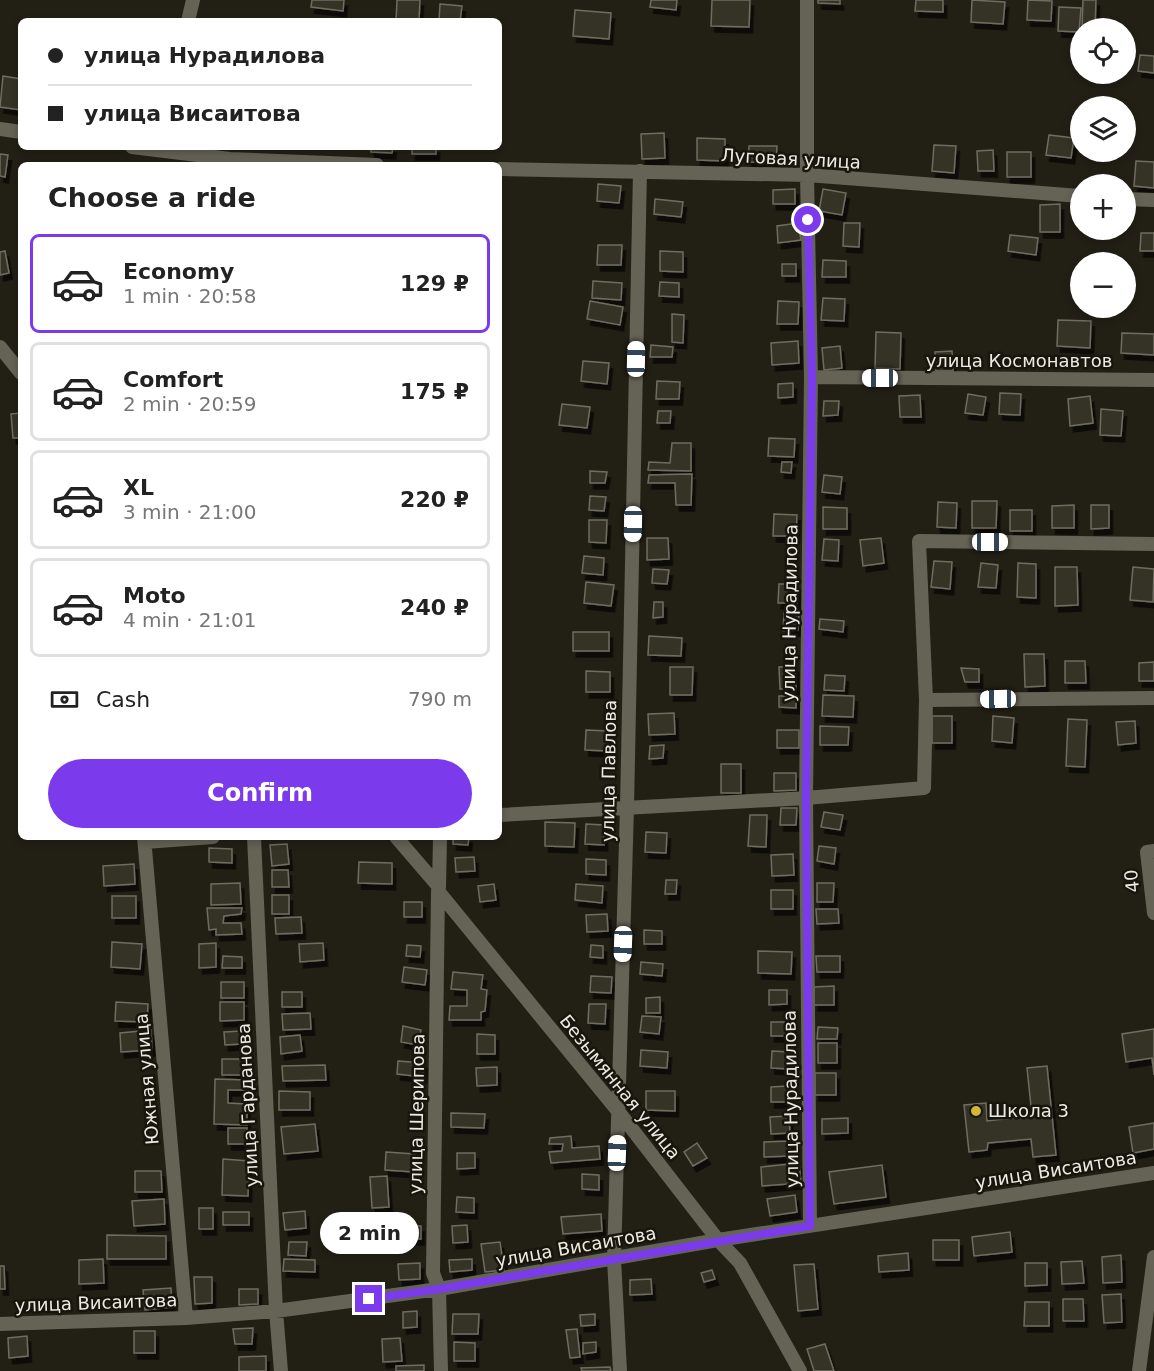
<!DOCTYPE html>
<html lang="en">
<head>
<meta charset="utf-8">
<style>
	body { margin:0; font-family:"DejaVu Sans",sans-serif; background:#f2f2f2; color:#222; height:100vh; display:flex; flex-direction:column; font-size:22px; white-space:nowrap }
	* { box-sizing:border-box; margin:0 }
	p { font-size:20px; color:#767676 }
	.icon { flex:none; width:33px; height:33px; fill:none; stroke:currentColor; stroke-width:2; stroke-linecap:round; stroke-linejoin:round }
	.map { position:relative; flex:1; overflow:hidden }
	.details { position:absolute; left:18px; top:162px; width:484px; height:678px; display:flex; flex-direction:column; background:#fff; border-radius:9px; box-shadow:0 3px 9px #0003 }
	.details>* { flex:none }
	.banner { position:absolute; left:18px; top:18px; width:484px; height:132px; border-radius:9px; box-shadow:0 3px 9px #0003; display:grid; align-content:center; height:132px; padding:0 30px; background:#fff }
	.fabs { position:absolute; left:1070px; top:18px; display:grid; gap:12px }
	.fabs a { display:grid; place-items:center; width:66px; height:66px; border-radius:50%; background:#fff; box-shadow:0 3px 9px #0003; font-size:30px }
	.end { position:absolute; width:27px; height:27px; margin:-14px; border:8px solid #7c3aed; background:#fff; box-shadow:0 0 0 3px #fff }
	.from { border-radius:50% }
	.bubble { position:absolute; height:42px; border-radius:21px; background:#fff; box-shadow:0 3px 9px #0003; font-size:20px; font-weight:600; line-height:42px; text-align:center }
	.car { position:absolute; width:18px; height:36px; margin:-18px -9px; border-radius:8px; box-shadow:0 0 4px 2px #0007; background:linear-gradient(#fff 24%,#345 0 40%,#fff 0 76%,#345 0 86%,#fff 0) }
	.banner b { display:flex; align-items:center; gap:21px; height:57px; font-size:22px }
	.banner b+b { border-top:2px solid #e0e0e0 }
	.banner i { width:15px; height:15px; background:#222 }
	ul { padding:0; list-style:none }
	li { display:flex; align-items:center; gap:18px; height:99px; margin:0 12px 9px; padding:0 18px; border:3px solid #e0e0e0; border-radius:9px }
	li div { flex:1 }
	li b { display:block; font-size:22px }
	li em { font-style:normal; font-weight:600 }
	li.selected { border-color:#7c3aed }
	li>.icon { width:54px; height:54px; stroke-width:1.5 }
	h2 { padding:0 30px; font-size:27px; line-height:72px }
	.pay { display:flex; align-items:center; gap:15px; height:66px; padding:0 30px; font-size:22px }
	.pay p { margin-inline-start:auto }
	.action { display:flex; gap:12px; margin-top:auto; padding:12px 30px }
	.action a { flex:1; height:69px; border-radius:36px; background:#7c3aed; color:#fff; font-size:24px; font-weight:600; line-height:69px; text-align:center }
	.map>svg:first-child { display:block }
</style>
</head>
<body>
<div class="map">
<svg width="1154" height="1371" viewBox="0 0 1154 1371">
	<defs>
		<filter id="shadow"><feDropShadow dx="3.5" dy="6" stdDeviation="0" flood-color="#0009"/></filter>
	</defs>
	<rect width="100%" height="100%" fill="#221f15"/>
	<path fill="#363328" stroke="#6f6c60" stroke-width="1.5" filter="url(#shadow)" d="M312,0H344L343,11L311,7Z
		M397,0H420L419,21H396Z
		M651,0H677L676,10L650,7Z
		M712,0H750L749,27L711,26Z
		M818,0H840V4L818,3Z
		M916,0H943V12L915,11Z
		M972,0L1005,2L1003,24L971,22Z
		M1028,0L1052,1L1051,21L1027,20Z
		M1083,0H1096L1095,28H1082Z
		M440,4L462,6L460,21H439Z
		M1059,7L1081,8L1079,32L1058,31Z
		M575,10L611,13L609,39L573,36Z
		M1140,55L1154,56V73L1138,71Z
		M3,76L21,79V110L0,107Z
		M664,133L665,158L642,159L641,134Z
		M1049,135L1074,138L1071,158L1046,155Z
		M697,138L725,139V161L697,160Z
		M934,145L956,146L954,173L932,171Z
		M749,146H777L776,163L748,162Z
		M371,147H393L392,153L371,152Z
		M412,147H436V154H412Z
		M993,150L994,171H978L977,151Z
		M1007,152H1031V177H1007Z
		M0,154L8,155L5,177L0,176Z
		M1136,161L1154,162V188L1134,186Z
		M598,184L621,186L619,203L597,201Z
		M795,189V204H773V190Z
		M823,189L846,193L842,215L819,211Z
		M655,199L683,202L681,217L654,214Z
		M1060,204V232H1040V205Z
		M798,223L801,240L778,243L777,226Z
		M844,223H860L859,247L843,246Z
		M1141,233H1154V251H1140Z
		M1010,235L1038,238L1036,255L1008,251Z
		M598,245H622L621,265H597Z
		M5,251L9,273L0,275V252Z
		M660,251L683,252V272L660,271Z
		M823,260L846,261V277H822Z
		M782,264H796V276H782Z
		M593,281L622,283L621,300L592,298Z
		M660,282L679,283V297L659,296Z
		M823,298L845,299L844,321L821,320Z
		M590,301L623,307L620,325L587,319Z
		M778,301L799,302L798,324H777Z
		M672,314L684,315L683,343L672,342Z
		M1058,320L1091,321L1090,348L1057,346Z
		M876,332L901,333L900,369L875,368Z
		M1122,333L1154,334V355L1121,353Z
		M798,341L799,363L772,365L771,343Z
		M651,345L673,347L672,357H650Z
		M840,346L842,368L824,370L822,348Z
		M952,351L953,371H936L935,352Z
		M583,361L609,363L607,384L581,381Z
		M657,381L680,382L679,399H656Z
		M793,383V397L778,398V384Z
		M1000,393L1021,394L1020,415L999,414Z
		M968,394L986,397L983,415L965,413Z
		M920,395L921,417H900L899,396Z
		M1090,396L1093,423L1070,426L1068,399Z
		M824,401H839L838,415L823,416Z
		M562,404L590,407L587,428L559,425Z
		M1101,409L1123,411L1121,436L1100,435Z
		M658,411H671L670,423H657Z
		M21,413V438H13L11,414Z
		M769,438L795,439L794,457L768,456Z
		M672,443H691V471L648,470L649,462L670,463Z
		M782,462H792L791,473L781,472Z
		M590,471L607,472L605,483H590Z
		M692,474L691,505H676L675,483H648L649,475Z
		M824,475L842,477L840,494L822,492Z
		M590,496L606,497L604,511L589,510Z
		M972,501H997L996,528H972Z
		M938,502L957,503L956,528L937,527Z
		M1074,505V528H1052V506Z
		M1091,505H1109V528L1091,529Z
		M823,507L847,508V529H823Z
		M1010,510H1032V531H1010Z
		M774,514L797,515L796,536H773Z
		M589,520H607L606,543L589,542Z
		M647,538H668L669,559L647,560Z
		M881,538L884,563L863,566L860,540Z
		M824,539L839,540L838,561L822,560Z
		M584,556L604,558L603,575L582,573Z
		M934,561L952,562L950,589L931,587Z
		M981,563L998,565L996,588L978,587Z
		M1018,563L1036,564V598L1017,597Z
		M1055,567H1077L1078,605L1055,606Z
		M1133,567L1154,569L1153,602L1130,600Z
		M653,569L669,570L667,584L652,583Z
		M586,582L614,585L611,606L584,603Z
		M779,584H797V603H778Z
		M654,602H663V617L653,618Z
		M784,613H799L798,630L783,631Z
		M820,619L844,621L843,632L819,629Z
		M573,632H609V651H573Z
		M649,636L682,638L681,656L648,655Z
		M1024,654H1044L1045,686L1025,687Z
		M1065,661H1085L1086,683H1065Z
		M1154,662V681H1139V663Z
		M795,666L796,689H780L779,667Z
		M670,667H693L692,695H670Z
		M961,668L979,669V682H965Z
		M586,671L610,672V692H586Z
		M825,675L845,676L844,691L824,690Z
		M823,695L854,696L853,717L822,716Z
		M779,696H796V708L779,707Z
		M674,713L675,734L649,735L648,714Z
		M932,716H952V743H932Z
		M993,716L1014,718L1012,743L992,741Z
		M1068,719L1087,720L1085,767L1066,766Z
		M1135,721L1136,743L1118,745L1116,722Z
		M820,726L849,727L848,745H820Z
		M586,730L609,731L608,751L585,750Z
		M777,730H799V748H777Z
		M664,745L663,758L649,759L650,746Z
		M721,764H741V793H721Z
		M774,773H796V790L774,791Z
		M781,808H797L796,825H780Z
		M824,812L843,815L840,830L821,827Z
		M750,815H767L766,847L748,846Z
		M545,822L575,823L574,847L545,846Z
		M586,824L604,825V845L585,844Z
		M646,832L667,833L666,853L645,852Z
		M453,837H469L468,845L453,844Z
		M287,844L289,864L272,866L270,845Z
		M819,846L836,848L834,864L817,861Z
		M209,848L232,849V863L209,862Z
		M793,854L794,875L772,876L771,855Z
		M474,857L475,871L456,872L455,858Z
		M586,859L606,860V875L586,874Z
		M359,862L392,863V884L358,883Z
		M134,864L135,884L104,886L103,866Z
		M272,870H288L289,887H272Z
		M666,880H677L676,894H665Z
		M240,883L241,904L211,905V884Z
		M817,883H834L833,902H817Z
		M494,884L496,900L480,902L478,886Z
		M576,884L603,886L602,903L575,900Z
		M771,890H793V909H771Z
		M272,895H289V914H272Z
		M112,896H136V918H112Z
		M404,902H422V917H404Z
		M207,908H242L241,914L224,916L223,923H241L242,934L216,935V929L209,930Z
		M816,909H838L839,923L817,924Z
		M607,914L608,931L587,932L586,915Z
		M301,917L302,933L276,934L275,918Z
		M644,930L662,931V944H644Z
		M112,942L142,944L140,969L111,967Z
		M216,943V967L199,968V944Z
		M323,943L324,960L300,962L299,944Z
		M407,945L421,946L420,957L406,956Z
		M591,945L603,946V958L590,957Z
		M758,951L792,952L791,974L758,973Z
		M223,956L242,957V968H222Z
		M816,956H840V972H817Z
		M641,962L663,964L662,976L640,974Z
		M404,967L427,970L425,985L402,982Z
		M453,972L483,975L481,989L487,990L485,1011L481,1012V1020H449L450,1006H467V990L451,989Z
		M591,976L612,977L611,993L590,992Z
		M221,982H244V998H221Z
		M834,986V1005H814V987Z
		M769,990H787V1004L769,1005Z
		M282,992H302V1007H282Z
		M660,997V1013H646V998Z
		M116,1002L148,1004L147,1022L115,1021Z
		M220,1002H244V1020L220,1021Z
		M589,1004H606L605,1024L588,1023Z
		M310,1013L311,1029L283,1030L282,1014Z
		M642,1016L661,1017L659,1034L640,1032Z
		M771,1022H788V1036H771Z
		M403,1026L421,1030L418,1045L401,1042Z
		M818,1027L838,1028L837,1039H817Z
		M1154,1029V1075L1152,1058L1126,1062L1122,1034Z
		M151,1030L152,1050L121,1052L120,1033Z
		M241,1031L242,1044L225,1045L224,1032Z
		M477,1034L495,1035V1054H477Z
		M300,1035L302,1051L281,1054L280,1037Z
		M818,1043H837V1063H818Z
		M641,1050L668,1052L667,1068L640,1066Z
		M772,1051L790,1052L789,1069L771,1068Z
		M222,1059H246V1075H222Z
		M398,1061L424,1063L423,1077L397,1074Z
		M325,1065L326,1080L283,1081L282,1066Z
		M1047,1066L1056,1155L1033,1157L1031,1139L988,1143L987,1150L969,1152L964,1105L986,1103L987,1121L1032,1116L1027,1068Z
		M497,1067V1085L477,1086L476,1068Z
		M815,1073H836V1095H815Z
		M215,1079L246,1080V1090H228V1103L247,1104V1125L214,1124Z
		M787,1086L788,1102H771V1087Z
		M279,1091L310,1092V1110H279Z
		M646,1091H675V1111L646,1110Z
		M451,1113L485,1114L484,1128L451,1127Z
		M789,1116L790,1133L771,1134L770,1117Z
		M848,1118V1133L822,1134V1119Z
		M1154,1123V1149L1133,1153L1129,1127Z
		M315,1124L318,1151L284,1154L281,1127Z
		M228,1128H247V1144H228Z
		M571,1136L572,1148L599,1146L600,1159L551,1163L549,1152L562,1151L563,1144H549L550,1138Z
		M790,1141V1156L764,1157V1142Z
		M697,1143L707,1158L693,1166L684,1152Z
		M386,1152L415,1154L414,1172L385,1170Z
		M457,1153H475V1168L457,1169Z
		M223,1159L249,1161L248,1196L222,1195Z
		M799,1163L801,1183L762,1186L761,1167Z
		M882,1165L886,1197L834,1204L829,1172Z
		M135,1171H161L162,1192H135Z
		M582,1174L599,1175V1190L582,1189Z
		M387,1176L389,1207L372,1208L370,1177Z
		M795,1195L797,1212L770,1216L767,1199Z
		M457,1197L474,1198V1213L456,1212Z
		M164,1199L165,1224L134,1226L132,1201Z
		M199,1208H213V1229H199Z
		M305,1211L306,1228L285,1230L283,1213Z
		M223,1212H249V1225H223Z
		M601,1214L602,1231L563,1234L561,1217Z
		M467,1225L468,1242L453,1243L452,1226Z
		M399,1226H421V1239H404Z
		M1010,1232L1012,1252L974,1256L972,1237Z
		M107,1235L166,1236V1259H107Z
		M933,1240H959V1260H933Z
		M289,1242H307L306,1256L288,1255Z
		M500,1242L504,1270L485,1272L481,1244Z
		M908,1253L909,1270L879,1272L878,1256Z
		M1121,1255L1122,1282L1103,1283L1102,1257Z
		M103,1259L104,1283L79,1284V1260Z
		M284,1259L315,1260V1272L283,1271Z
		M472,1259V1270L450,1272L449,1260Z
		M1082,1261L1084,1283L1062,1284L1061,1262Z
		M420,1263V1279L399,1280L398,1264Z
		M1025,1263H1047V1285L1025,1286Z
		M814,1264L818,1309L798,1311L794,1265Z
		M0,1266H4L5,1289H0Z
		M712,1270L715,1279L704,1282L701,1273Z
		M194,1277H212V1303L195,1304Z
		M651,1279L652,1294L630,1295V1280Z
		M171,1288L172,1307L145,1310L143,1290Z
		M239,1289H258V1304L239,1305Z
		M1121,1294L1122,1322L1104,1323L1102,1295Z
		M1063,1299H1083L1084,1321H1063Z
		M1025,1302H1049V1326H1024Z
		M417,1311V1327L403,1328V1312Z
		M453,1314H479L478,1334H452Z
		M595,1314V1325L581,1326L580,1315Z
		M253,1328L252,1344H235L233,1329Z
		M577,1329L580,1357L570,1358L566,1330Z
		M134,1331H155V1353H134Z
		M27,1336L28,1356L9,1358L8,1338Z
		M400,1338L402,1361L383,1362L382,1339Z
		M454,1342L475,1343V1361H454Z
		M596,1342V1352L583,1354V1343Z
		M825,1344L834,1371H814L807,1349Z
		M266,1356V1371H239V1357Z
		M424,1365V1371H396V1366Z
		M610,1367L611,1371H582L581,1368Z"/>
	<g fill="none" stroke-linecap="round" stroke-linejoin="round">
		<path stroke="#656256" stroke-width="14" d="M807,0V175L811,377L806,798L810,1226
			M188,21L193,0
			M0,129L21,132
			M132,147L230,159L377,165
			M500,169L807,175L1080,196
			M1125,199L1154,200
			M0,347L21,373
			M811,377L1154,380
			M926,700L1154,698
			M500,815L806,798L924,788L926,700L919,541L1154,544
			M144,837L186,1318
			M254,837L276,1311L281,1371
			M396,837L439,887L438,891L618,1111L718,1240L740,1263L800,1371
			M145,842L213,837
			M1154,851L1147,852L1154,913
			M439,887L440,837
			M438,891L433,1273L439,1289L441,1371
			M0,1324L186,1318L276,1311L439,1289L718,1240L1154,1173
			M620,1371L614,1259L627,807L640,171
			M1139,1371L1154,1257"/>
	</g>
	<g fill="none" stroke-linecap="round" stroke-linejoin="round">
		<path stroke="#7c3aed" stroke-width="8" d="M369,1299L439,1289L810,1226L806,798L812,378L808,220"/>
	</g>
	<circle fill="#d3b635" stroke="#18160c" stroke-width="2" cx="976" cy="1111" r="6"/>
	<g text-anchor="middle" stroke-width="5" stroke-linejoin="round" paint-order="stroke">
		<g font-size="18" fill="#eceae3" stroke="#18160c">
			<text transform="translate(791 159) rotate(3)" y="6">Луговая улица</text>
			<text x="1019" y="367">улица Космонавтов</text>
			<text transform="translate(790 613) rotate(-89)" y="6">улица Нурадилова</text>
			<text transform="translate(609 771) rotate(-89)" y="6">улица Павлова</text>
			<text transform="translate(1132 881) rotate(-96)" y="6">40</text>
			<text transform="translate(147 1079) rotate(-95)" y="6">Южная улица</text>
			<text transform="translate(620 1087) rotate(51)" y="6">Безымянная улица</text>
			<text transform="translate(791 1099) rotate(-91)" y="6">улица Нурадилова</text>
			<text transform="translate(248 1105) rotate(-93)" y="6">улица Гарданова</text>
			<text transform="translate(417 1114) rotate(-89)" y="6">улица Шерипова</text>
			<text transform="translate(1056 1170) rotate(-9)" y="6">улица Висаитова</text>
			<text transform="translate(576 1247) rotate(-10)" y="6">улица Висаитова</text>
			<text transform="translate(96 1303) rotate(-2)" y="6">улица Висаитова</text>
		</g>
		<g font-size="18" fill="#eceae3" stroke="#18160c" text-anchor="start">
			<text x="988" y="1117">Школа 3</text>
		</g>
	</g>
</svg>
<div class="fabs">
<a><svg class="icon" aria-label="locate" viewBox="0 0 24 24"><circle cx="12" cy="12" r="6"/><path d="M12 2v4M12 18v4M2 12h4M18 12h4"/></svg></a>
<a><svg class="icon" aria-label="layers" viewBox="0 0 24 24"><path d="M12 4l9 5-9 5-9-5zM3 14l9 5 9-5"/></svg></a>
<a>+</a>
<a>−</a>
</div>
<i class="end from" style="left:808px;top:220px"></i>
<i class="end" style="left:369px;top:1299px"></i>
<div class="bubble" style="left:320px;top:1212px;width:99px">2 min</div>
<i class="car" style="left:636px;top:359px;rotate:1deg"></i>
<i class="car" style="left:880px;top:378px;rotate:270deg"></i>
<i class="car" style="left:633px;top:524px;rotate:181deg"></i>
<i class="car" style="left:990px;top:542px;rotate:90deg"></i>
<i class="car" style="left:998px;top:699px;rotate:269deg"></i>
<i class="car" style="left:623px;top:944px;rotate:182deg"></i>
<i class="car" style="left:617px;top:1153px;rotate:2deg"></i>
<div class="banner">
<b><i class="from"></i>улица Нурадилова</b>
<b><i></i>улица Висаитова</b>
</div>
<section class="details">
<h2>Choose a ride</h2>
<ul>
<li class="selected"><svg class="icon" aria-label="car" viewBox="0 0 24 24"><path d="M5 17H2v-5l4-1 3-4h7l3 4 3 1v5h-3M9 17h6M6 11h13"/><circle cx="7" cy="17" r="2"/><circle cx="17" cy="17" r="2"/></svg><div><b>Economy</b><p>1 min · 20:58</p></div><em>129 ₽</em></li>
<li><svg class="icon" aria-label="car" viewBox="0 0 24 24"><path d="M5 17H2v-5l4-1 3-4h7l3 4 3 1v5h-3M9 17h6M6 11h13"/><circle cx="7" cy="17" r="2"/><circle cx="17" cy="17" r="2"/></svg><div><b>Comfort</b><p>2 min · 20:59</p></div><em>175 ₽</em></li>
<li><svg class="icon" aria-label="car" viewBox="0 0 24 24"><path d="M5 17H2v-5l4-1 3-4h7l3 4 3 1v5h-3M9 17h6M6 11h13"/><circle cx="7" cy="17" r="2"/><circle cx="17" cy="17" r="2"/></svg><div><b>XL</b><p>3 min · 21:00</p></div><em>220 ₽</em></li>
<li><svg class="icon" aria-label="car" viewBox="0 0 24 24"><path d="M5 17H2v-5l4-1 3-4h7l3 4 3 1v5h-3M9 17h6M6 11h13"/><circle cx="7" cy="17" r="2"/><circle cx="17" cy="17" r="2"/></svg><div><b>Moto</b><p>4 min · 21:01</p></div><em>240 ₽</em></li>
</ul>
<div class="pay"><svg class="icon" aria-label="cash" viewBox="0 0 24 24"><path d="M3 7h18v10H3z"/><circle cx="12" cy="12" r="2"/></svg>Cash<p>790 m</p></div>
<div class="action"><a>Confirm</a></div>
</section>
</div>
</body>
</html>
